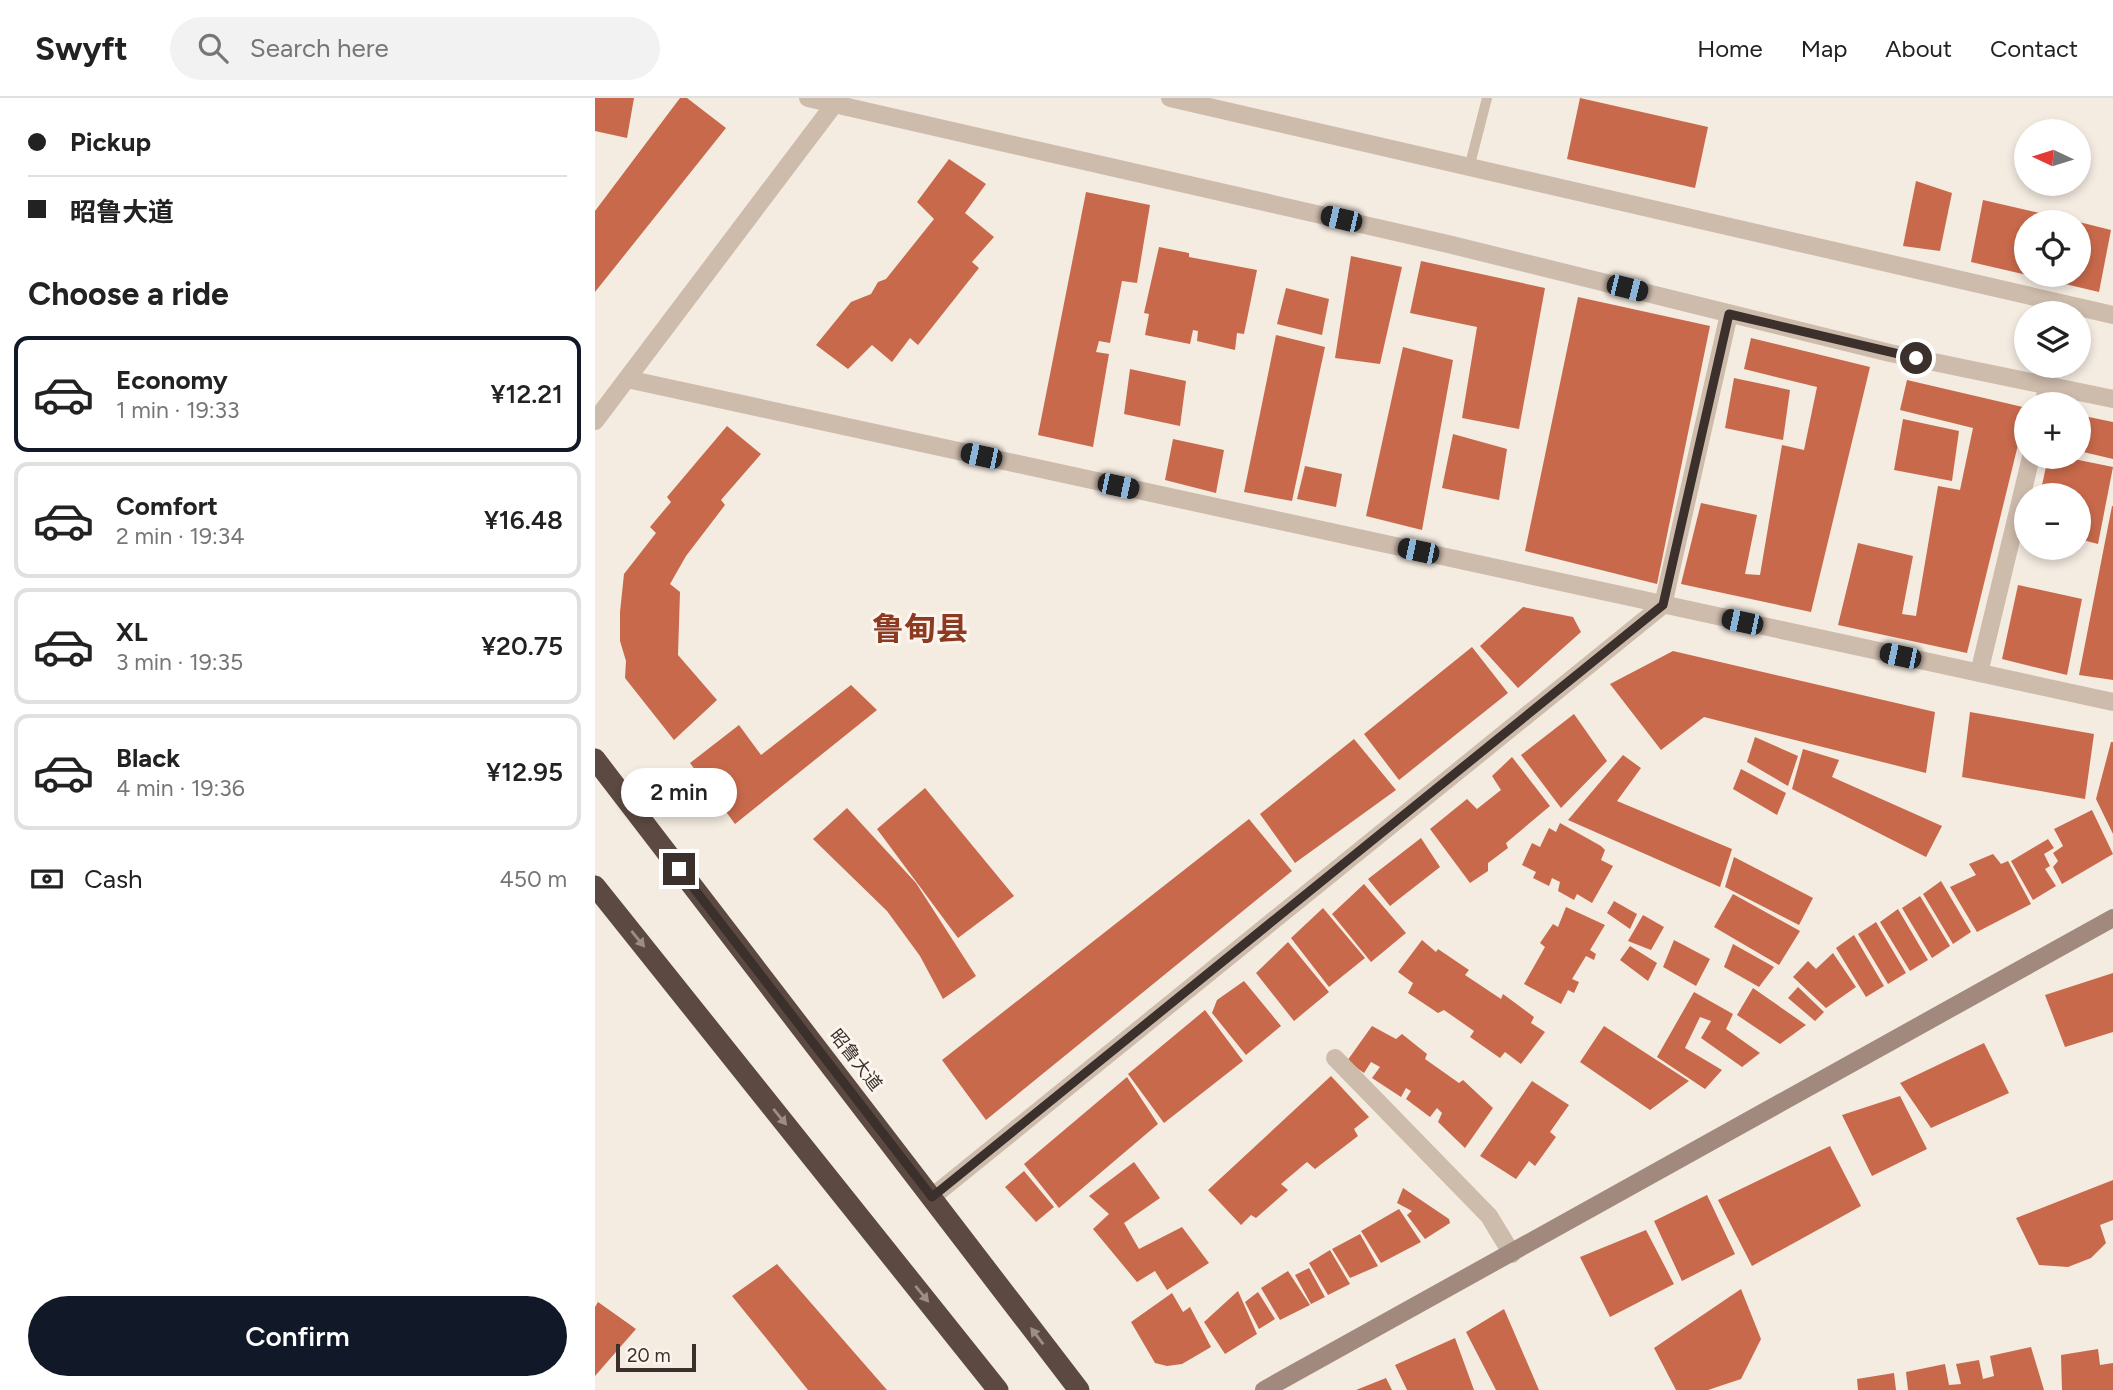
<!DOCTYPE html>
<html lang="en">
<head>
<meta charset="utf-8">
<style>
	body { margin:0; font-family:Figtree,"Noto Sans SC",sans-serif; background:#f2f2f2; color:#222; height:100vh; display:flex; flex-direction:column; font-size:26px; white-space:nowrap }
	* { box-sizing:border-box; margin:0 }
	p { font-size:23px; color:#767676 }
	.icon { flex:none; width:38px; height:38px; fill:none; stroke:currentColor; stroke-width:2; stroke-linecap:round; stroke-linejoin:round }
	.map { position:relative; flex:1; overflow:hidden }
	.panel { display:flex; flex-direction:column; background:#fff; width:595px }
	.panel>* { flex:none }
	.top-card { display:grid; align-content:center; height:154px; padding:0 28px; background:#fff }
	.needle { width:46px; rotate:274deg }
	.fabs { position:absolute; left:1419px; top:21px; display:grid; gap:14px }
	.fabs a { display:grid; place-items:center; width:77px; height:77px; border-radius:50%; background:#fff; box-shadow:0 4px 10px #0003; font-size:35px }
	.scale { position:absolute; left:21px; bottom:18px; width:80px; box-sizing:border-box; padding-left:7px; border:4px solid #3b302b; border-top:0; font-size:19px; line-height:24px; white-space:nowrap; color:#3b302b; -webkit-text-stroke:5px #fbf5ee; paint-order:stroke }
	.end { position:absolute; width:32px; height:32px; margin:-16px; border:9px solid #3b302b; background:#fff; box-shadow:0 0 0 4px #fff }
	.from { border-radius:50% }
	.bubble { position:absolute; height:49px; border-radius:24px; background:#fff; box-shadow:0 4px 10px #0003; font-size:23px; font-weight:600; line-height:49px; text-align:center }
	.car { position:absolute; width:21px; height:42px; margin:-21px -10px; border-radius:9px; box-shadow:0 0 5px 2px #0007; background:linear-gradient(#222 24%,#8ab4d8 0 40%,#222 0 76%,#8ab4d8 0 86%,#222 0) }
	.top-card b { display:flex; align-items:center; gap:24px; height:66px; font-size:26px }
	.top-card b+b { border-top:2px solid #e0e0e0 }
	.top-card i { width:18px; height:18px; background:#222 }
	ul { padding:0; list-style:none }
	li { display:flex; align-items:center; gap:21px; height:116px; margin:0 14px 10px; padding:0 14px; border:4px solid #e0e0e0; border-radius:14px }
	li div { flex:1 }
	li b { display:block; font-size:26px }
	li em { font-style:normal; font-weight:600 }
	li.active { border-color:#111827 }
	li>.icon { width:63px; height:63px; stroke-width:1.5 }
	h2 { padding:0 28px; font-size:32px; line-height:84px }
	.pay { display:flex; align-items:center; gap:18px; height:77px; padding:0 28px; font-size:26px }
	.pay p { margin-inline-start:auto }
	.action { display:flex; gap:14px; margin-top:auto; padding:14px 28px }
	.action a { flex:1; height:80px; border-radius:42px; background:#111827; color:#fff; font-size:28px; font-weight:600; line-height:80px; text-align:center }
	header { display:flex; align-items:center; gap:42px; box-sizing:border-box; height:98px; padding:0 35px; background:#fff; border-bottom:2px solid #e0e0e0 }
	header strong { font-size:33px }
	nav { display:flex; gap:38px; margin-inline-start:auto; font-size:24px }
	.search { width:490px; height:63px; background:#f2f2f2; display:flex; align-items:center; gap:18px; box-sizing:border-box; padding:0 24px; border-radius:38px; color:#767676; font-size:26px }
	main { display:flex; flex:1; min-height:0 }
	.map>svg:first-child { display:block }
</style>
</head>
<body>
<header>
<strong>Swyft</strong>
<div class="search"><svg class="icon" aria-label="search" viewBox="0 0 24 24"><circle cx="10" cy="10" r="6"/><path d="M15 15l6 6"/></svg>Search here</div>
<nav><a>Home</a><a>Map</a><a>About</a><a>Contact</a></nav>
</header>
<main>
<section class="panel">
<div class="top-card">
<b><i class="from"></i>Pickup</b>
<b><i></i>昭鲁大道</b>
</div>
<h2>Choose a ride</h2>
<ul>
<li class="active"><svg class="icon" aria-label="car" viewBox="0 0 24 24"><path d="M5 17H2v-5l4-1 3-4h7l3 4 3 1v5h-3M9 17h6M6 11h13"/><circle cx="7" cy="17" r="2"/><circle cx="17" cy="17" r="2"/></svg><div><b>Economy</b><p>1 min · 19:33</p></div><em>¥12.21</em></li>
<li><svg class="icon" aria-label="car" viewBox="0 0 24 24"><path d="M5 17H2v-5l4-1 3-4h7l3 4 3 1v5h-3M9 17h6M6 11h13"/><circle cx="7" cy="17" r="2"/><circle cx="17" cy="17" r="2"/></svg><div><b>Comfort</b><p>2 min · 19:34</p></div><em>¥16.48</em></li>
<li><svg class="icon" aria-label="car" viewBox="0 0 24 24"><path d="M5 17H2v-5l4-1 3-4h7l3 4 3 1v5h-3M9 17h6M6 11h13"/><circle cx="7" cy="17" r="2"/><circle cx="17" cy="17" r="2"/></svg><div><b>XL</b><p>3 min · 19:35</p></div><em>¥20.75</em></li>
<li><svg class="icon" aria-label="car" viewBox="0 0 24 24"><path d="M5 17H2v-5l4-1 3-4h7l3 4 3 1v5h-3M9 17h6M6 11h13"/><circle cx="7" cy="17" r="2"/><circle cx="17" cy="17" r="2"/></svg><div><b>Black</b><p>4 min · 19:36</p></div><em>¥12.95</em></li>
</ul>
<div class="pay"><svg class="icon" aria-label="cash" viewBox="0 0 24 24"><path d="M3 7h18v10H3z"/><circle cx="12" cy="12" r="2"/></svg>Cash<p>450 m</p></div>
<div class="action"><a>Confirm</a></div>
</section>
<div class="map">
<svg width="1518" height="1292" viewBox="0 0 1518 1292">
	<rect width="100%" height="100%" fill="#f4ebe1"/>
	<path fill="#c8694b" d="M0,0H39L32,40L0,33Z
		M85,0H92L131,30L0,194V113Z
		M985,0L1113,29L1100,90L972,61Z
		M354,61L391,86L370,115L399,139L377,164L384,170L323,247L315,240L297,264L277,247L253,271L221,247L256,204L276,196L283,184L291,181L339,121L322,104Z
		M1321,83L1357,95L1345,153L1308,148Z
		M491,94L555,107L542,185L527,183L515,245L504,243L501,254L514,256L498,349L443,337Z
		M1388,102L1479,123V124H1432V177L1376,164Z
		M1484,124L1516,132L1504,194L1436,178L1484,177Z
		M564,149L594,155V159L662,172L649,236L642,235L640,252L602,243L603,233L598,232L595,246L550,237L554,216L549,215Z
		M756,158L807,169L785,266L740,260Z
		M826,163L950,190L924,331L867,320L882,229L815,215Z
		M691,190L734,201L727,237L682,226Z
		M983,199L1115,228L1062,486L930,453Z
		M681,237L730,249L697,403L649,394Z
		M1156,240L1275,269L1216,514L1086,486L1106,405L1162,417L1150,476L1165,477L1187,347L1209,352L1222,289L1149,271Z
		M808,249L858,262L827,432L771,418Z
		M535,271L591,283L585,328L529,316Z
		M1139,280L1195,292L1188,342L1130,330Z
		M1312,282L1432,310L1372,555L1243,527L1263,445L1318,458L1307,516L1321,518L1343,388L1365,392L1378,330L1305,312Z
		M1484,317L1518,324V361L1484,353Z
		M1308,321L1364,333L1357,383L1299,372Z
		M132,328L166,356L126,402L130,407L91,458L75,486L85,494L83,557L122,602L79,642L30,580L31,563L25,543V514L29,476L61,435L55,429L76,404L72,399Z
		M858,336L912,351L904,402L847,390Z
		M578,341L629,352L621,395L570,382Z
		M1453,359H1469L1518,369L1503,446L1484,441V397H1445Z
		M710,368L747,376L741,409L702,401Z
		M1517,408H1518V582L1484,577Z
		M1423,487L1487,501L1472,577L1407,561Z
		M928,509L978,519L986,534L923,590L885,548Z
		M877,549L913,595L804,682L769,636Z
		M1078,553L1340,614L1331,675L1109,619L1066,652L1015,586Z
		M256,587L282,612L140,726L95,665L144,627L166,657Z
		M1375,614L1499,636L1490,701L1367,679Z
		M979,616L1012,663L966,710L926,657Z
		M1160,639L1203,658L1193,688L1152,664Z
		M759,641L801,692L700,765L665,716Z
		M1516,644H1518V736L1501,701Z
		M1208,651L1244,662L1237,679L1347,728L1331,759L1197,691Z
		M1028,657L1046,670L1022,703L1137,751L1125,789L973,722Z
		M917,659L955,708L911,745L913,750L893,765V773L875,785L835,731L872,701L882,711L906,692L897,678Z
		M1146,671L1191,695L1182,717L1138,691Z
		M330,690L419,798L363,840L282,731Z
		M252,710L321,785L381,878L348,901L325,858L292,813L218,741Z
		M1497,712L1518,756L1467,786L1458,769L1463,763L1458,755L1468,748L1459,731Z
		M654,721L697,773L391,1022L347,962Z
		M965,725L1006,748L1010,752L1006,762L1018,768L997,805L982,796L979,802L963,793L965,784L957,780L954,788L938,780L941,774L927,767L937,745L945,749L954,730L961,734Z
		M826,740L845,769L795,808L773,781Z
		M1453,741L1459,750L1449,756L1455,768L1450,771L1461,788L1438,802L1416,763Z
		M1398,756L1406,766L1413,763L1436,806L1382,834L1355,789L1381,777L1374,766Z
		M1139,759L1218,800L1204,827L1130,789Z
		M1346,783L1376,834L1358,846L1328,796Z
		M769,786L811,835L776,864L737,816Z
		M1138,796L1205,833L1184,867L1119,829Z
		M1325,798L1355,848L1337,860L1307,810Z
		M1019,803L1042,816L1035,831L1012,815Z
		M971,809L1010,827L995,852L1001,856L999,862L991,858L977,881L984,884L979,895L973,892L966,906L929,886L950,849L945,845L958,826L963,829Z
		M728,810L770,860L734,889L696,840Z
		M1303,811L1333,862L1315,873L1285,824Z
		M1048,817L1069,829L1056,852L1033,843Z
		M1281,824L1311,875L1293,886L1263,836Z
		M1259,837L1289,888L1271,899L1241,850Z
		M827,842L841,854L843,851L874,872L870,877L906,901L908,896L939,919L936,925L950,934L926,966L910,954L905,960L875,939L879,933L849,912L843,915L813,895L818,885L803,874Z
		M1079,842L1115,861L1101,888L1068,869Z
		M693,844L734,894L699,923L661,875Z
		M1138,846L1179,869L1164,889L1129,869Z
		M1035,848L1062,865L1053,883L1025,862Z
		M1238,855L1261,889L1231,910L1198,879L1213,863L1221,871Z
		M1518,875V934L1470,949L1450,897Z
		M649,883L686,928L651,957L617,915L622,902Z
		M1203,889L1229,914L1220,923L1193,900Z
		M1158,890L1211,927L1185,946L1142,917Z
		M1099,894L1138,916L1131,931L1165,955L1147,969L1106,940L1116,923L1105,919L1090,950L1127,972L1110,991L1062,959Z
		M610,912L648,963L569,1025L533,976Z
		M777,928L801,941L807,936L832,956L830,961L864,985L868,982L898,1010L870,1050L843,1024L847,1015L842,1010L835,1019L811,1001L816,993L811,990L806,999L777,980L785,969L776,964L769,975L752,963Z
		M1009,928L1094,983L1055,1012L985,964Z
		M1389,945L1414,995L1336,1030L1305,985Z
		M736,978L774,1019L759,1031L763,1038L720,1071L712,1064L686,1086L693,1092L661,1120L656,1117L646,1127L613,1092Z
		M532,979L563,1026L464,1110L429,1066Z
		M937,983L974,1007L955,1034L961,1039L940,1068L934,1063L921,1081L885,1058Z
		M1305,998L1332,1051L1277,1078L1247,1017Z
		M1235,1048L1266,1108L1157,1168L1123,1102Z
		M539,1064L565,1100L529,1125L544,1151L587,1129L614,1165L572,1192L560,1173L542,1184L498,1131L514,1116L494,1098Z
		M429,1073L459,1109L441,1124L410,1089Z
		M1518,1082V1122L1505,1127L1511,1145L1496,1160L1473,1169L1444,1167L1421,1120Z
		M808,1090L854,1121L855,1125L830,1141L812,1117L817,1113L802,1105Z
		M1112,1097L1140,1156L1087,1183L1059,1123Z
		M804,1111L826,1144L786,1165L766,1133Z
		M1051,1132L1079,1186L1015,1219L985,1159Z
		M765,1136L783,1168L755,1180L737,1151Z
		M735,1152L755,1186L733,1197L714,1165Z
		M182,1166L292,1292H213L137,1198Z
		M714,1170L730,1199L716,1206L700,1177Z
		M693,1173L715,1207L685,1222L666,1190Z
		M1146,1191L1166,1241L1146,1281L1113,1292H1081L1059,1250Z
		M643,1193L662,1236L630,1256L609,1224Z
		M663,1194L680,1221L664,1231L650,1204Z
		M577,1195L588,1214L595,1209L616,1249L587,1266L572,1268L560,1265L536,1224Z
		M3,1204L41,1231L0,1278V1209Z
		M909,1211L944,1292H901L871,1234Z
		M860,1240L879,1292H812L800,1267Z
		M1436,1249L1449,1292H1313L1311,1274L1350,1266L1354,1287L1366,1286L1361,1266L1384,1262L1388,1281L1399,1278L1395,1258Z
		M1503,1251L1505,1267L1518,1265V1292H1467L1466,1257Z
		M1299,1275L1301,1292H1263L1262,1281Z
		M791,1280L797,1292H761Z"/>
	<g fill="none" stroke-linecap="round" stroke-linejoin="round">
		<path stroke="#cdbbac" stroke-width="10" d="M874,70L892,0"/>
		<path stroke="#cdbbac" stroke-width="18" d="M213,0L853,146L1295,255L1518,301
			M575,0L1518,217
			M32,281L1518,604
			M1448,306L1453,288
			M0,323L244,0
			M1384,575L1436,359
			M740,960L894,1118L917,1156
			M337,1099L1068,507L1134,216"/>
		<path stroke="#a18a7d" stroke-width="18" d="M669,1292L1518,820"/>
		<path stroke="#5c4a42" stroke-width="21" d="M0,661L484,1292
			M0,788L403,1292"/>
	</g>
	<defs><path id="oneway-solid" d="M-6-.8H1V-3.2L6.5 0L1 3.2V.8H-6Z" transform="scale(1.75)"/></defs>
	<g fill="#9c8e87">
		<use href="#oneway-solid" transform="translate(43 841) rotate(51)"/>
		<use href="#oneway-solid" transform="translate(185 1019) rotate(51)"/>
		<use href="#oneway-solid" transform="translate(327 1196) rotate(51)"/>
		<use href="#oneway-solid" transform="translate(442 1238) rotate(-127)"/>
	</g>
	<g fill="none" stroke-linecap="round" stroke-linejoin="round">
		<path stroke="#3b302b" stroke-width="9" d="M84,771L337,1099L1068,507L1134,216L1321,260"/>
	</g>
	<g text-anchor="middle" stroke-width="6" stroke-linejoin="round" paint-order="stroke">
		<g font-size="18" fill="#3b302b" stroke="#fbf5ee">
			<text transform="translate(261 962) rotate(52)" y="6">昭鲁大道</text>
		</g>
		<g font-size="32" font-weight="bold" fill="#8c3b22" stroke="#fbf5ee">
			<text x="325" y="542">鲁甸县</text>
		</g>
	</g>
</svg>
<div class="fabs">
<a><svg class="needle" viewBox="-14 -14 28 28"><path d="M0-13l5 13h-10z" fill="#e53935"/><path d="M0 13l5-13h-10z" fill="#767676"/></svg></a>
<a><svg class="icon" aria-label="locate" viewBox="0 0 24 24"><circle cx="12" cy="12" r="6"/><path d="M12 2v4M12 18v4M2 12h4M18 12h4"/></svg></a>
<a><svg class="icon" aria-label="layers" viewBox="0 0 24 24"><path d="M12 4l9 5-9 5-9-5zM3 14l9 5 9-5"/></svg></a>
<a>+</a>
<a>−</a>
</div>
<div class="scale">20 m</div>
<i class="end from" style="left:1321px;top:260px"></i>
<i class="end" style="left:84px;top:771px"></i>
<div class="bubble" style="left:26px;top:670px;width:116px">2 min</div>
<i class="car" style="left:746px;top:121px;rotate:283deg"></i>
<i class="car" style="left:1032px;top:190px;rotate:104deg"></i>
<i class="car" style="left:386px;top:358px;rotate:282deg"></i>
<i class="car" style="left:523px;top:388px;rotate:102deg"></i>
<i class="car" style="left:823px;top:453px;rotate:282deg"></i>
<i class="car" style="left:1147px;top:524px;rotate:282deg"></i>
<i class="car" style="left:1305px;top:558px;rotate:282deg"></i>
</div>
</main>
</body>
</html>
